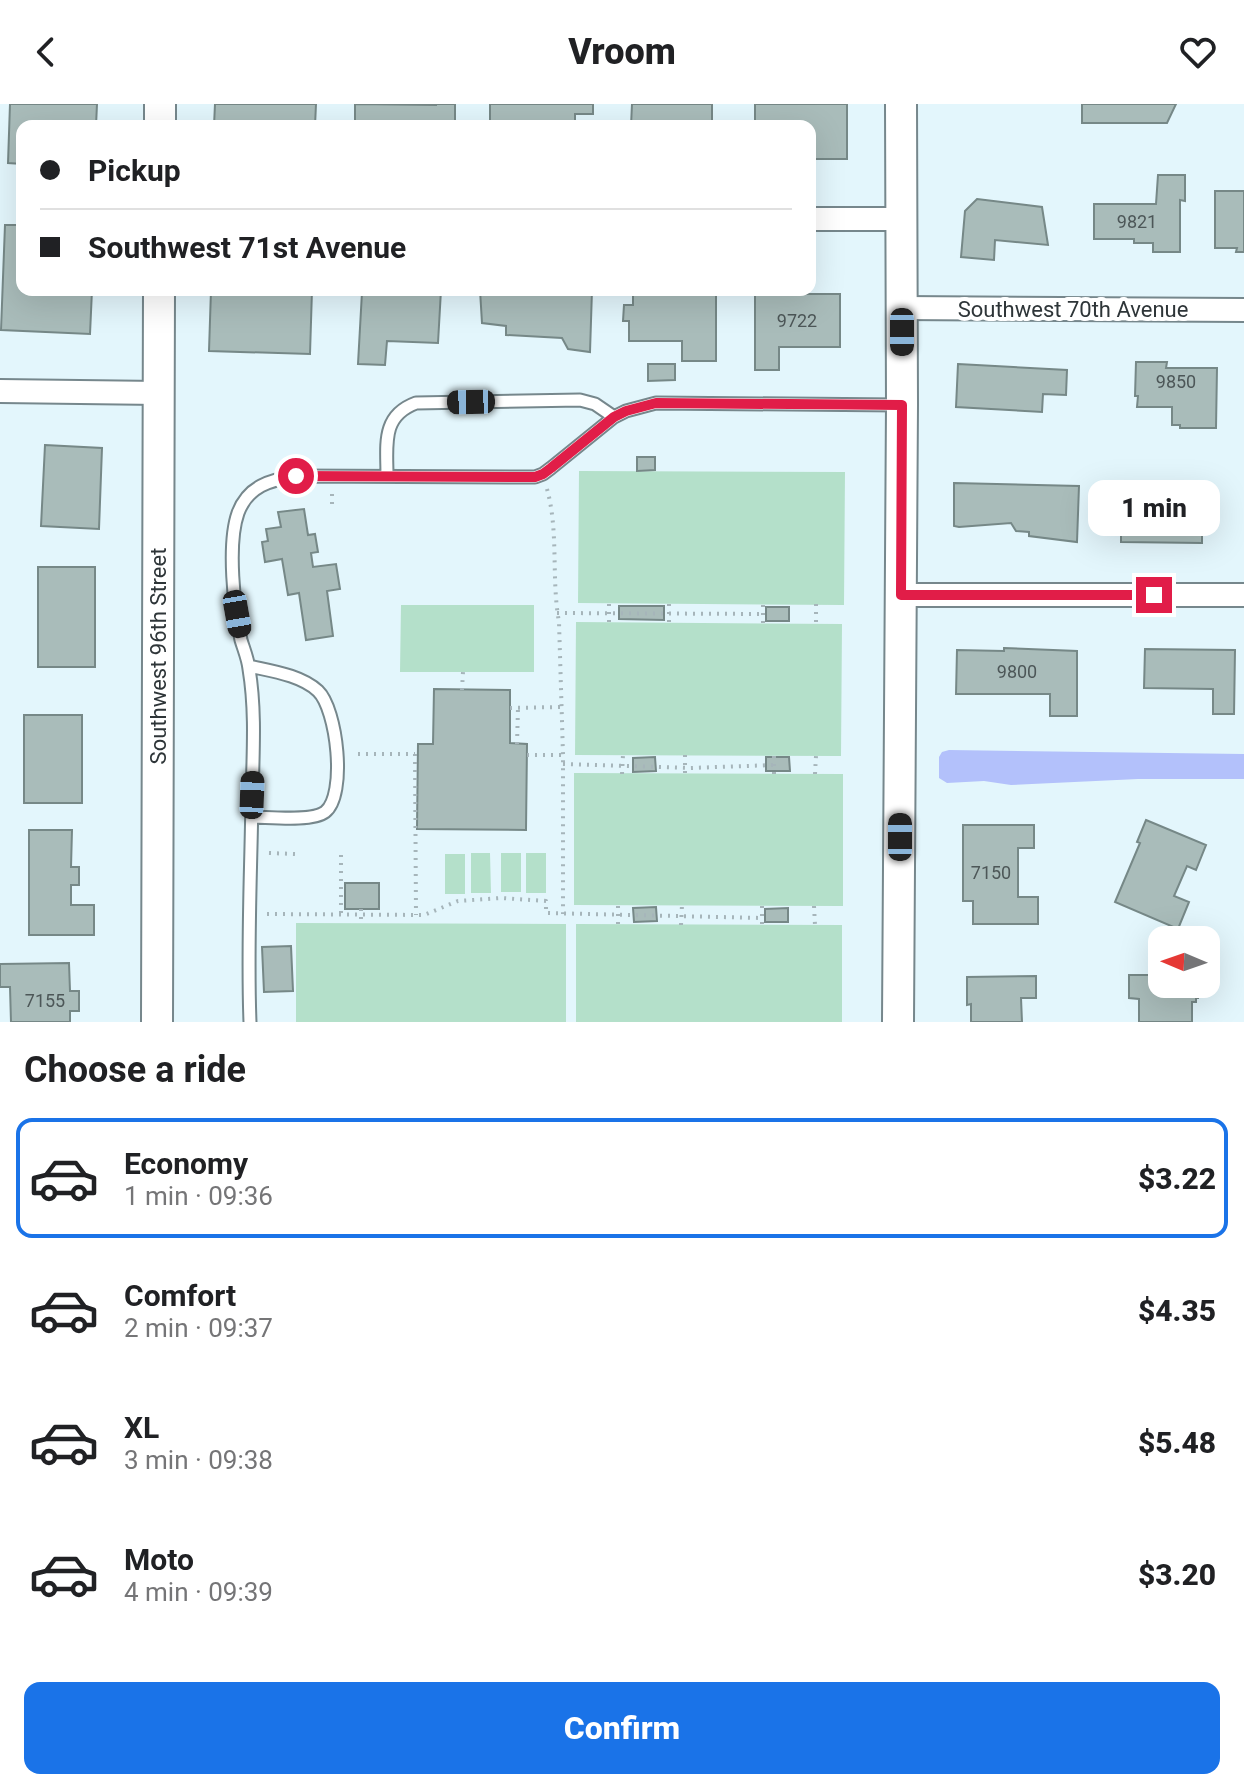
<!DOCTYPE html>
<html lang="en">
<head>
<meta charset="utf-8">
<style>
	body { margin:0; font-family:Roboto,sans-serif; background:#f6f6f6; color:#202124; height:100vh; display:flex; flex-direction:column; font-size:30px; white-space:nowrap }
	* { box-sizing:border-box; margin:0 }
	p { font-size:26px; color:#757577 }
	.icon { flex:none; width:44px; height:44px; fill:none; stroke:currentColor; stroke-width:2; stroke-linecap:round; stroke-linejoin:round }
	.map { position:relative; height:918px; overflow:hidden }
	.details { display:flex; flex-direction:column; background:#fff; flex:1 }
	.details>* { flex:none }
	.banner { position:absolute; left:16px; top:16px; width:800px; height:176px; border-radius:16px; box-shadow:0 8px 32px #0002; display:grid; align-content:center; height:176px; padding:0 24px; background:#fff }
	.needle { width:52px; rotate:272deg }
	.buttons { position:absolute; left:1148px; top:822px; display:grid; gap:16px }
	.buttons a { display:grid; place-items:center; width:72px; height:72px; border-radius:16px; background:#fff; box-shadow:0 8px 32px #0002; font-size:40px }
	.end { position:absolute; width:36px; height:36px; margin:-18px; border:10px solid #e11d48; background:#fff; box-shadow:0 0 0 4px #fff }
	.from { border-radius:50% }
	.bubble { position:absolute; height:56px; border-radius:16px; background:#fff; box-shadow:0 8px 32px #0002; font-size:26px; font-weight:800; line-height:56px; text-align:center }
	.car { position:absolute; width:24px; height:48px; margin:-24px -12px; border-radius:10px; box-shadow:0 0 6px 2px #0007; background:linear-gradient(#222 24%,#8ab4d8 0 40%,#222 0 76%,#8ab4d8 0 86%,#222 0) }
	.banner b { display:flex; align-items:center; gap:28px; height:76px; font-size:30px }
	.banner b+b { border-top:2px solid #e0e0e0 }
	.banner i { width:20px; height:20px; background:#202124 }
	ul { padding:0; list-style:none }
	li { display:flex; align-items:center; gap:24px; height:120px; margin:0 16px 12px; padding:0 8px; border:4px solid transparent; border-radius:16px }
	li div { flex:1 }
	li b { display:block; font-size:30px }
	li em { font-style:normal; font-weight:800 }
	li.selected { border-color:#1a73e8 }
	li>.icon { width:72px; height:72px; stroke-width:1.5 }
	h2 { padding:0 24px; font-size:36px; line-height:96px }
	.button { display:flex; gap:16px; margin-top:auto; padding:16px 24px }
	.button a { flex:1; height:92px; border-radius:16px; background:#1a73e8; color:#fff; font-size:32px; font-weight:800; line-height:92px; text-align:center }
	header { display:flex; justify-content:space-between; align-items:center; height:104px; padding:0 24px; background:#fff; font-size:36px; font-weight:800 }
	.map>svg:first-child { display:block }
</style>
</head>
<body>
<header><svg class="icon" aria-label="back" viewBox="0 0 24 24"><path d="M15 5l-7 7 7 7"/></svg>Vroom<svg class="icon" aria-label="heart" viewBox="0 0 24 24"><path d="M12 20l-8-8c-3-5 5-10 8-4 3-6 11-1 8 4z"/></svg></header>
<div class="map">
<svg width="1244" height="918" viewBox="0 0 1244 918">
	<rect width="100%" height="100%" fill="#e3f6fc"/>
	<path fill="#b4e0ca" d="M579,367L845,368L844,501L578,499Z
		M401,501H534V568H400Z
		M576,518L842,520L841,652L575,651Z
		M574,669L843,670V802L574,801Z
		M471,749H490L491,789H471Z
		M501,749H521V788H501Z
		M526,749H546V789H526Z
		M445,750H465V790H445Z
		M296,819L566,820V918H296Z
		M576,820L842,821V918H576Z"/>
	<path fill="#b3c1fb" d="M949,646L1244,650V675H1138L1011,681L984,677L947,679L939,674V653L942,648Z"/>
	<path fill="#a9bcba" stroke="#768887" stroke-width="2" d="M10,0H97L96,22H22V60L8,59Z
		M215,0H316L315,22H214Z
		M355,0L436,1V0H455V22H355Z
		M490,0H593V10H575V22H490Z
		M632,0H712V22H631Z
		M755,0H847V55H814V38H810V22H755Z
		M1082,0H1176L1167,19H1082Z
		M1158,71H1185V97L1180,96V148H1153V139H1134V135H1094V100H1156Z
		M1215,87H1244V148H1236L1237,144H1215Z
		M977,95L1042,103L1048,141L995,136L994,156L961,153L965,107Z
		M5,121H22V186H92L90,230L1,226Z
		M211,186H312L310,250L209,247Z
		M413,186H441L438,239L387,237L385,261L358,260L362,188L413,191Z
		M480,186H592L590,248L568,245L562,234L506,231V222L482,219Z
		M633,186H716V257H682V237H629V217H623L624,201H633Z
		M755,186H786V190H840V243H779V266H755Z
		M1136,258H1167L1166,264H1217L1216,324H1180V321H1172V303H1137L1138,292H1135Z
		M648,260H675V276L648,277Z
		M958,260L1067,266L1066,291L1043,290L1042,308L956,303Z
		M45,341L102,344L99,425L41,422Z
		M637,353H655V366L637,367Z
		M954,379L1079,382L1077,438L1029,432V428L1016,427L1011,419L959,423L954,422Z
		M1121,390L1202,391V439L1121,438Z
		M304,405L308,431L315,430L318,448L311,449L313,463L336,460L340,485L327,487L333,532L306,536L299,489L288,491L282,455L265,458L262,438L268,437L266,425L281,423L278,408Z
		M38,463H95V563H38Z
		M619,502H664V516L619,515Z
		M766,503H789V517H766Z
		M1004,544L1077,547V612H1050V590H956L957,546L1004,547Z
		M1145,545L1235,546L1234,610H1213V585L1144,584Z
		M434,585L510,586V639L527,640L526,726L417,725L418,640H433Z
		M24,611H82V699H24Z
		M655,653L656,667L633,668V654Z
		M766,653H789L790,667H766Z
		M1146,716L1206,741L1196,766L1187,762L1174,792L1189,798L1178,825L1115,798L1140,739L1137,738Z
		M963,721H1034V744H1018V793H1038V820H973V797H963Z
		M29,726H72L71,763H79V781H71V801H94V831H29Z
		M345,779H379V805H345Z
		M656,803L657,817L634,818L633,804Z
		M788,804V818H765V805Z
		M291,842L293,887L264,888L262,843Z
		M69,859L70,887H79V907H70V918H11L10,883H0V860Z
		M1129,871H1162V880H1198V894H1196V898H1192V918H1139V895L1129,894Z
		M1036,872V894H1021L1022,918H971V900L967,901V873Z"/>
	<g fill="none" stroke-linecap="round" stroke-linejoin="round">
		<g stroke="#76878c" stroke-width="15">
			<path id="lane" d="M387,372C387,341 381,312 416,299L580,296L595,300L614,313
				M249,562C271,567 301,571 318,587C337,605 347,691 325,708C312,718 268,713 252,713
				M250,918C247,843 251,768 252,693C253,650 256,607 249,565C248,555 244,546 241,536C234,504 227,440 238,409C248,382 270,376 296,372L535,373L543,370L551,364L614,313L626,307L656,299L899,301"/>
		</g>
		<g stroke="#76878c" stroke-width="26">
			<path id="street" d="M810,115H902
				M901,204L1244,206
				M0,287L159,289
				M901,491H1244"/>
		</g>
		<g stroke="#76878c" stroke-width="34">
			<path id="secondary" d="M160,22V0
				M157,918L159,186
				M898,918L902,301L901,0"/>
		</g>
		<path stroke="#a6b5ba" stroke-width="4" stroke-dasharray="2 6" stroke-linecap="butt" d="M547,385C559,428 551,474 559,518L563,651V810
			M332,390V404
			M669,500V519
			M816,500V519
			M557,509L763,510
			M609,518V499
			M763,519V500
			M462,586L463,568
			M510,604L561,603
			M517,640L518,604
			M358,650H415
			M415,650L416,811
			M527,651H563
			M685,651V670
			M563,660L690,664L774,661
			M622,670L623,651
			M774,670V652
			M815,670L816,652
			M269,749L295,750
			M341,751V811
			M762,802V821
			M814,802L815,821
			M361,805V820
			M267,810L424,811L458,797L501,794L546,797V809L762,814
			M618,820V801
			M681,821L682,801"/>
		<use href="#lane" stroke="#fff" stroke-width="11"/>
		<use href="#street" stroke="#fff" stroke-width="22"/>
		<use href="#secondary" stroke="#fff" stroke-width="30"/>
	</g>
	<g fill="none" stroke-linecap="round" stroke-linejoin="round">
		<path stroke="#e11d48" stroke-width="10" d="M296,372L535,373L543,370L551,364L614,313L626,307L656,299L902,301L901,491H1154"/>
	</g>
	<g text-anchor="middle" stroke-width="8" stroke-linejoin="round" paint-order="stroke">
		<g font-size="18" fill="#4d5758">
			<text x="1137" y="124">9821</text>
			<text x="797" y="223">9722</text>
			<text x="1176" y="284">9850</text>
			<text x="1017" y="574">9800</text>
			<text x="991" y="775">7150</text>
			<text x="45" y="903">7155</text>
		</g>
		<g font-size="22" fill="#2e3538" stroke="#fff">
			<text x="1073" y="213">Southwest 70th Avenue</text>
			<text transform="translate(158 552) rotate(-90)" y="8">Southwest 96th Street</text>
		</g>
	</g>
</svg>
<div class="buttons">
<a><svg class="needle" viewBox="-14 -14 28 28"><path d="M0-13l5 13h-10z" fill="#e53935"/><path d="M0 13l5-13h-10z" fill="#757577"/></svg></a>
</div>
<i class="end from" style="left:296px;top:372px"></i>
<i class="end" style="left:1154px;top:491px"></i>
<div class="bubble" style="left:1088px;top:376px;width:132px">1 min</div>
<i class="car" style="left:902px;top:228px;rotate:180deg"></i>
<i class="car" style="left:471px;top:298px;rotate:269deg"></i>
<i class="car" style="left:237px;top:510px;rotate:170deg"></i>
<i class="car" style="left:252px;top:691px;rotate:2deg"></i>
<i class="car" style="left:900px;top:733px;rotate:0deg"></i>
<div class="banner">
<b><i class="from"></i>Pickup</b>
<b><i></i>Southwest 71st Avenue</b>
</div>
</div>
<section class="details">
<h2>Choose a ride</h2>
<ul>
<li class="selected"><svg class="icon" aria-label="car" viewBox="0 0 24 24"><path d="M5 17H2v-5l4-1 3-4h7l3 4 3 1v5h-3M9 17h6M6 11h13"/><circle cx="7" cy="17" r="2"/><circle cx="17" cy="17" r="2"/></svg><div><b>Economy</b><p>1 min · 09:36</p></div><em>$3.22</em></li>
<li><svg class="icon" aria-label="car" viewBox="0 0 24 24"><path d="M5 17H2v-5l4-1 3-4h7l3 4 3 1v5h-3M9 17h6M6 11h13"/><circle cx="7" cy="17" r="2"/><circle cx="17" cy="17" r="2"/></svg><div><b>Comfort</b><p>2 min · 09:37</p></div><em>$4.35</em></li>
<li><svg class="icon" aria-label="car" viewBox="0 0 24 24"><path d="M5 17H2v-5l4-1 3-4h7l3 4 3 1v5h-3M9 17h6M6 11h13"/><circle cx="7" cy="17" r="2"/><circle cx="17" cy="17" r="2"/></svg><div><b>XL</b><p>3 min · 09:38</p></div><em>$5.48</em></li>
<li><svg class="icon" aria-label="car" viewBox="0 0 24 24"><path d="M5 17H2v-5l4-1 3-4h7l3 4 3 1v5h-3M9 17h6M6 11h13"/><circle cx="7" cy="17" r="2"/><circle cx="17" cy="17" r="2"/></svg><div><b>Moto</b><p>4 min · 09:39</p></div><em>$3.20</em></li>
</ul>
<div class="button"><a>Confirm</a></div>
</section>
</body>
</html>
